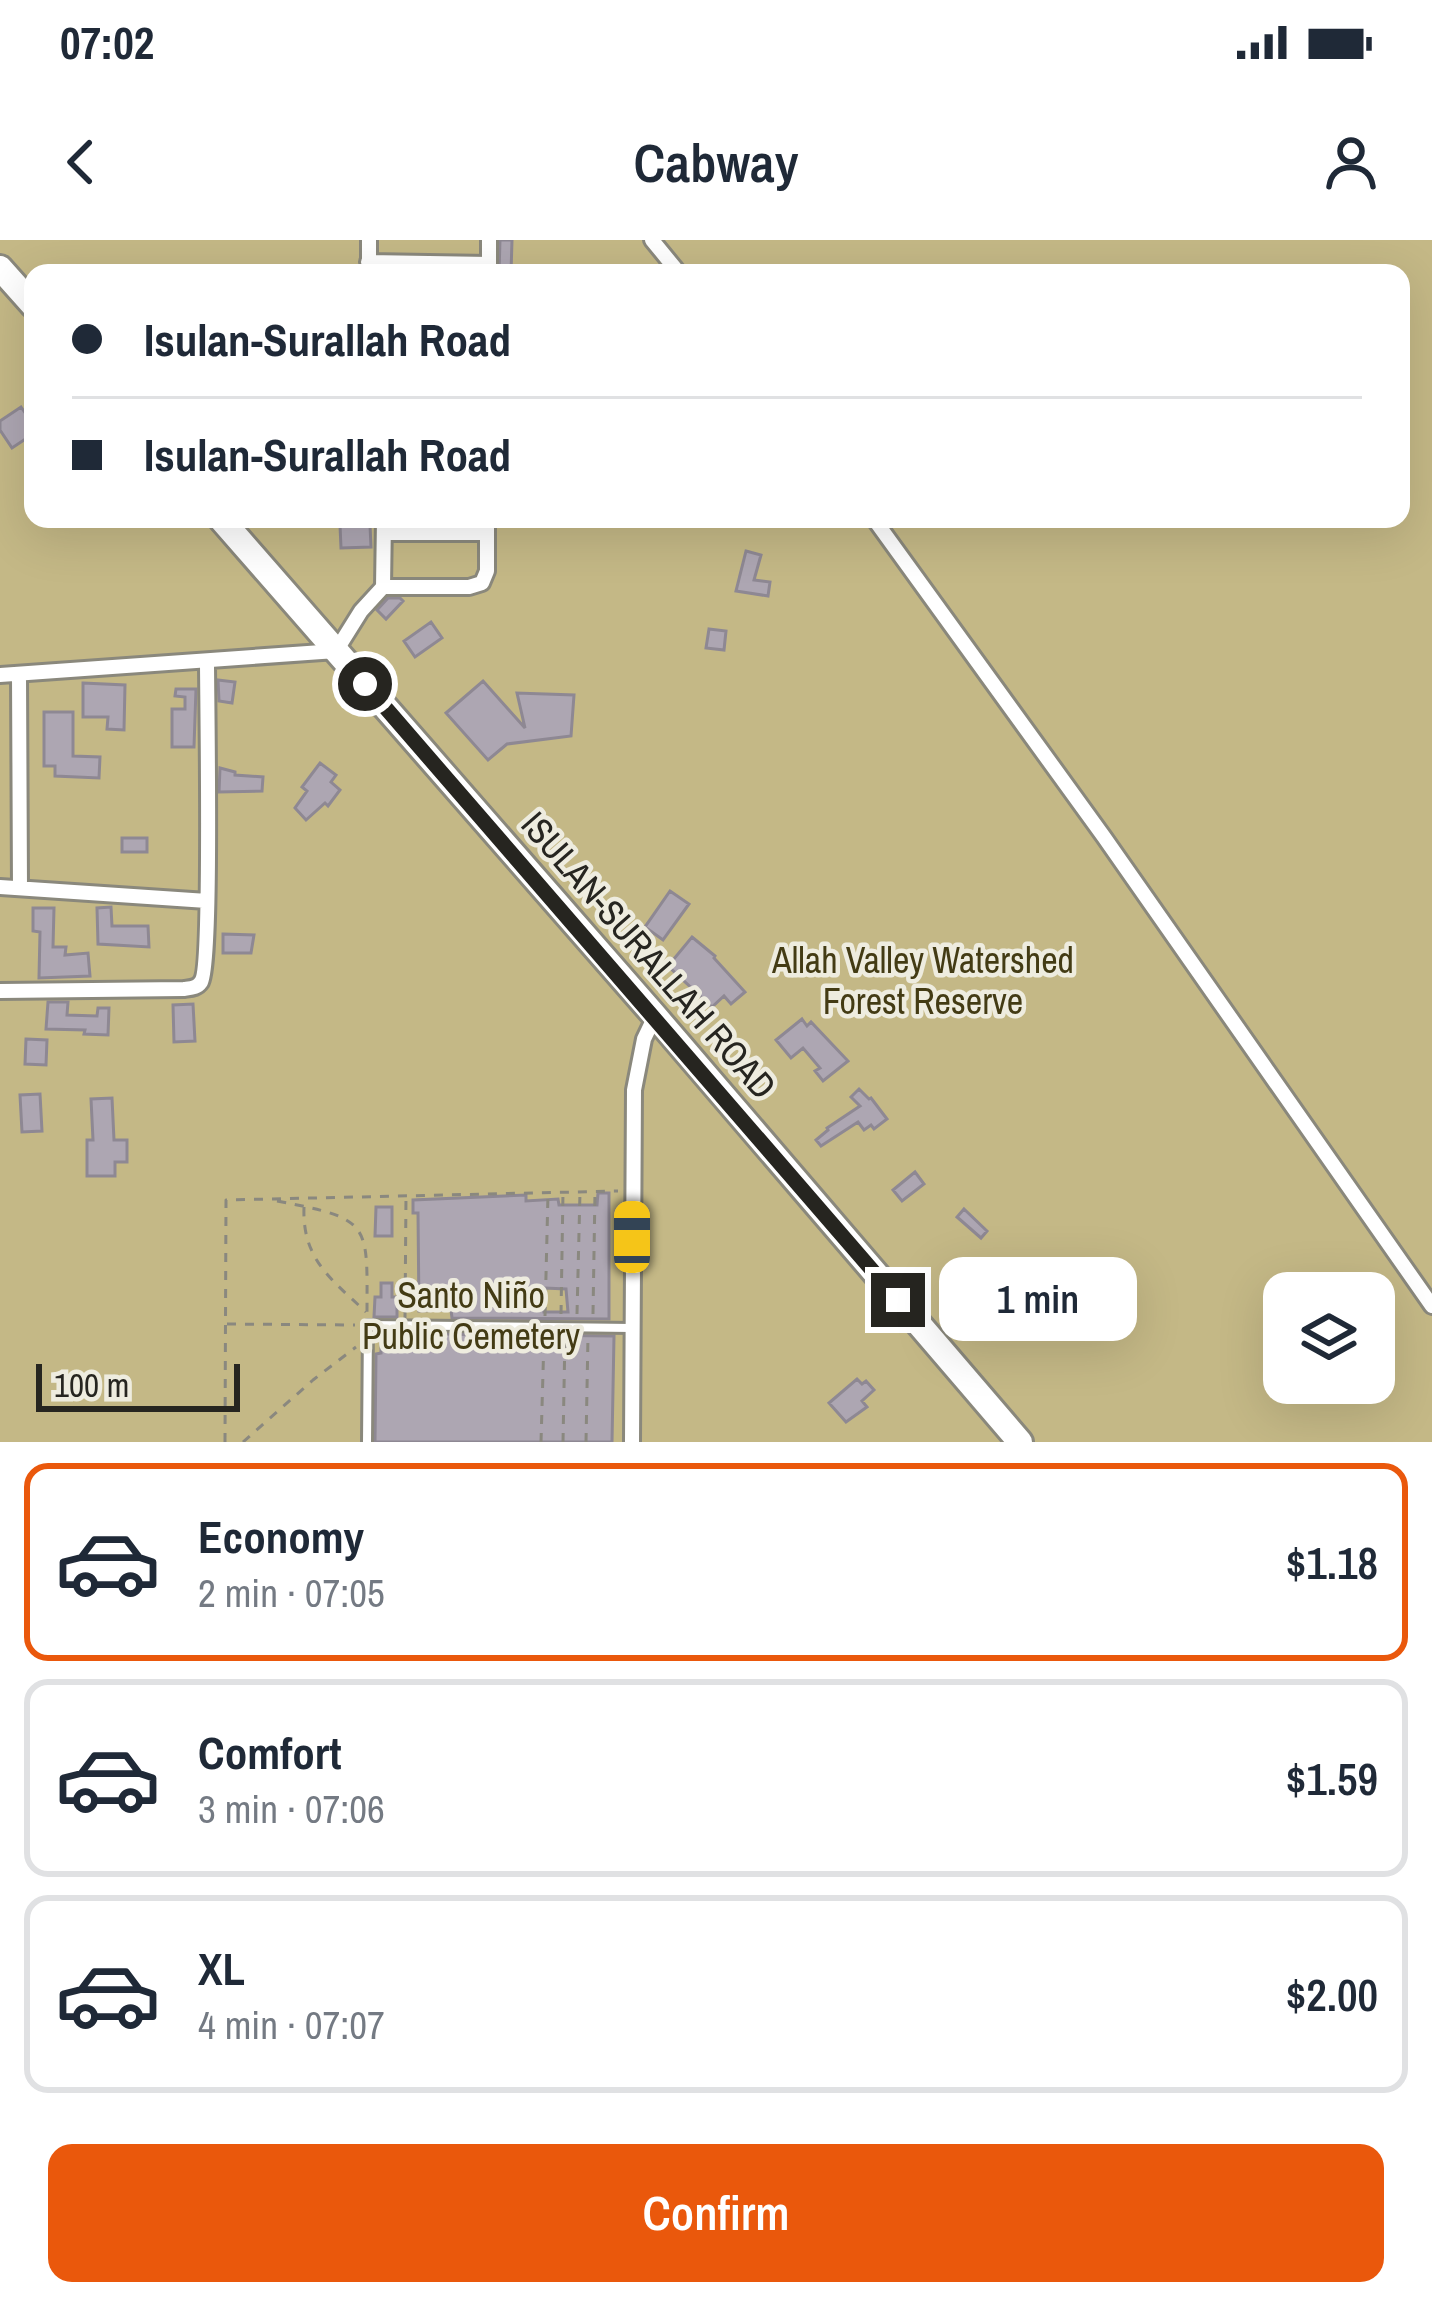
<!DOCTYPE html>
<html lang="en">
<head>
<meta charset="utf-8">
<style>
	body { margin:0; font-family:"Archivo Narrow",sans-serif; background:#f2f2f3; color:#1f2937; height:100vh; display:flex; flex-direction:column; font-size:45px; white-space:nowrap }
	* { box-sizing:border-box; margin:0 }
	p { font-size:39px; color:#747a83 }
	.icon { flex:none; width:66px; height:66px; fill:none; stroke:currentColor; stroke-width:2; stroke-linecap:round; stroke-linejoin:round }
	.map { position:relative; height:1202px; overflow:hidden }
	.side { display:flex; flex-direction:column; background:#fff; flex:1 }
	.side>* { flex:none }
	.hud { position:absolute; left:24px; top:24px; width:1386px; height:264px; border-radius:24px; box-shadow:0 12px 48px #0002; display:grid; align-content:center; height:264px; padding:0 48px; background:#fff }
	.fabs { position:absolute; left:1263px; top:1032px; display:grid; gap:24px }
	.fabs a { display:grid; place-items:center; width:132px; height:132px; border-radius:24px; background:#fff; box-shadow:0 12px 48px #0002; font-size:60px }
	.scale { position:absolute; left:36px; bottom:30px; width:204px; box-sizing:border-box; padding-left:12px; border:6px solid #262520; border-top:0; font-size:33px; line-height:42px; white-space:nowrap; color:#262520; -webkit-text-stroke:9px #eeecdf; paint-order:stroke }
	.end { position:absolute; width:54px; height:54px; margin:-27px; border:15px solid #262520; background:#fff; box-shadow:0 0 0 6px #fff }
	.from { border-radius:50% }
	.bubble { position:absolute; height:84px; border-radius:24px; background:#fff; box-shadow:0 12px 48px #0002; font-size:39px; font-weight:600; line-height:84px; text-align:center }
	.car { position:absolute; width:36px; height:72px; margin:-36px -18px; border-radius:15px; box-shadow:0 0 9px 3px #0007; background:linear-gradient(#f5c518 24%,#345 0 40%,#f5c518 0 76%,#345 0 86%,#f5c518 0) }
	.hud b { display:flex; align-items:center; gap:42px; height:114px; font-size:45px }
	.hud b+b { border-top:3px solid #e0e1e3 }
	.hud i { width:30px; height:30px; background:#1f2937 }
	ul { padding:21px 0 0; list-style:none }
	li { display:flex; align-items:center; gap:36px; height:198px; margin:0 24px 18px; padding:0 24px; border:6px solid #e0e1e3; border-radius:24px }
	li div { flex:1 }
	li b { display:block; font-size:45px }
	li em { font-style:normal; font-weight:600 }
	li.selected { border-color:#ea580c }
	li>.icon { width:108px; height:108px; stroke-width:1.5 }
	.button { display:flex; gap:24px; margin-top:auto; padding:24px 48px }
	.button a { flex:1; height:138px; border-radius:24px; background:#ea580c; color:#fff; font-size:48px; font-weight:600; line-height:138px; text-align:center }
	.status { display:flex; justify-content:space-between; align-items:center; height:84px; padding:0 60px; background:#fff; direction:ltr }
	.status svg { height:33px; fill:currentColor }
	header { display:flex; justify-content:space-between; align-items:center; height:156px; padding:0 48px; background:#fff; font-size:54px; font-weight:600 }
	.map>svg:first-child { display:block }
</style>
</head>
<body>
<div class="status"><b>07:02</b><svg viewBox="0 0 49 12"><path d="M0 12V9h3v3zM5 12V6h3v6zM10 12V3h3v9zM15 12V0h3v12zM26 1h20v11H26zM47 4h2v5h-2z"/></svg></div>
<header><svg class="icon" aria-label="back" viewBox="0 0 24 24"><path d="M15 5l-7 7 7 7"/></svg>Cabway<svg class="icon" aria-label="person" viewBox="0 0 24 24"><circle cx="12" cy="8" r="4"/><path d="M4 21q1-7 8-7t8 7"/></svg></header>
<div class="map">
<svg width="1432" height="1202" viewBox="0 0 1432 1202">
	<rect width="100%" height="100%" fill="#e1dfd2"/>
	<path fill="#c4b886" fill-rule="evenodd" d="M0,0H1432V1202H0ZM33,33H1401V279H33ZM1284,1053H1374V1143H1284Z"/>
	<path fill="#ada6b2" stroke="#8e8893" stroke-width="3" fill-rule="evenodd" d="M500,0H512L511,33H499Z
		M21,167L33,184V194L12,208L0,190V181Z
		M340,285H370L371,307L341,308Z
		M746,311L761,315L754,340L770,342L768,356L736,351Z
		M388,358H400L403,361L386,379L377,370Z
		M431,382L442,398L415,417L404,401Z
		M709,389L726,391L724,410L706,408Z
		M218,440L235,442L232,463L219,461Z
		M483,441L525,488L517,453L574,455L571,496L507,504L488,520L446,473Z
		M83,443L125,445L124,490L107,489L108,477H83Z
		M176,449H196L194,507H172V469H185V457L175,456Z
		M44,472H73V516L100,517L99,538L55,536V526H44Z
		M320,523L336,535L331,542L340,550L328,566L325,563L306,580L295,568L307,551L302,547Z
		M220,528L235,532V535L263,537L262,551L219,552Z
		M122,598H147V612H122Z
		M670,651L689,664L663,700L645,687Z
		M111,667L112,686H148L149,707L98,704L97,668Z
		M33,668H54L53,707H66L65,715L88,713L90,736L39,738L40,692L33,691Z
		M223,694L254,695L251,713H223Z
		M692,697L715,716L714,718L745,752L731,764L724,756L712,767L668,726Z
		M48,762H68L67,775L97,776L98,768H109L108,795L84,794L85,790L46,789Z
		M193,764L195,801L174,802L173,765Z
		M802,779L807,786L811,782L848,821L823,841L815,831L820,828L803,808L791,818L776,800Z
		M26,799L47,800L46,825L25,824Z
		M859,849L869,859L871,858L887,879L874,889L871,885L864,890L858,882L821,906L816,900L828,890L827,888L860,866L851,857Z
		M40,854L42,891L22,892L20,855Z
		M112,858L114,900H127V922H115V936H87V900H93L91,859Z
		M915,932L924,944L902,961L893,950Z
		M598,953H609V1079L452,1078L451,1070L419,1071L418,973H413V960L526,955V961L558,959L559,965H597ZM544,1048L566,1049L568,1072H544Z
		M376,967H392V996H375Z
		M964,969L987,991L981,998L957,977Z
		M381,1043H392V1057H397V1077H374L375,1057H381Z
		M381,1093L501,1095V1104L522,1105V1095L614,1096L612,1202H375L376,1114L381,1113Z
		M857,1139L862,1144L866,1141L874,1150L862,1161L867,1167L846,1182L829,1163Z"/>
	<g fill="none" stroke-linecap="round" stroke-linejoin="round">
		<g stroke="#8a887c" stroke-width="14">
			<path id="lane" d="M367,1202L368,1085L632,1088"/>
		</g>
		<g stroke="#8a887c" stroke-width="20">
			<path id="street" d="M369,0V33
				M652,0L679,33
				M368,22L489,24
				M489,28V0
				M874,279L1104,597L1432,1066
				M384,293H487
				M383,347H469L482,343L487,331V279
				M0,435L336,411L361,371L383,347L384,279
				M19,435L20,647
				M0,647L207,661
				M0,751L184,749C191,748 197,748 201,742C212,727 207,460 207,421
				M632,1202L634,850L644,799L655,776"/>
		</g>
		<g stroke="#8a887c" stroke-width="30">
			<path id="highway" d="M0,28L33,65
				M221,279L655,776L1020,1202"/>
		</g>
		<path stroke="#8a887f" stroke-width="3" stroke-dasharray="9 9" stroke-linecap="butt" d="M277,961C373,979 367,983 367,1076
			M304,967C302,1019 331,1039 366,1072
			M561,1074L563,952
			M577,1074L580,952
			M593,1074L595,952
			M545,1076L548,954
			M405,1078L406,955
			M227,1084L355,1085
			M225,1202L226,960L618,951
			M243,1202L313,1140L356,1107
			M541,1202L544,1098
			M563,1202L565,1095
			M586,1202L588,1096"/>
		<use href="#lane" stroke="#fff" stroke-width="8"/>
		<use href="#street" stroke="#fff" stroke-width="14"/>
		<use href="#highway" stroke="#fff" stroke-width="24"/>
	</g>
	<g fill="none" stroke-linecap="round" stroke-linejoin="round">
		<path stroke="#262520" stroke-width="15" d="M365,444L898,1060"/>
	</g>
	<g text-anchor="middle" stroke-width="9" stroke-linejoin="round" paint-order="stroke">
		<g font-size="36" fill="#262520" stroke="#eeecdf">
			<text transform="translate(649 715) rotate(49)" y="13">ISULAN-SURALLAH ROAD</text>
		</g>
		<g font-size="36" fill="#433b14" stroke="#eeecdf">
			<text x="923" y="733">Allah Valley Watershed<tspan x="923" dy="41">Forest Reserve</tspan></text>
			<text x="471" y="1068">Santo Niño<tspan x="471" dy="41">Public Cemetery</tspan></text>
		</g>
	</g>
</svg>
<div class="fabs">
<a><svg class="icon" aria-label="layers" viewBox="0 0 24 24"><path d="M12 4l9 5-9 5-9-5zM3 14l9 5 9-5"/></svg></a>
</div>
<div class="scale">100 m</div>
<i class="end from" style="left:365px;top:444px"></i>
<i class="end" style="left:898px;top:1060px"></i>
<div class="bubble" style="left:939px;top:1017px;width:198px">1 min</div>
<i class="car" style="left:632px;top:997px;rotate:0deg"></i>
<div class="hud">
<b><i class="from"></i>Isulan-Surallah Road</b>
<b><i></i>Isulan-Surallah Road</b>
</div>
</div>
<section class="side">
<ul>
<li class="selected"><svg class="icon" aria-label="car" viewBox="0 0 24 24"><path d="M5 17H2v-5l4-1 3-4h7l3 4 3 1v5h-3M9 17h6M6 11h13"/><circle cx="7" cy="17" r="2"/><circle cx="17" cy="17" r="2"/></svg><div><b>Economy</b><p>2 min · 07:05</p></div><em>$1.18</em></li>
<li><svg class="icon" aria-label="car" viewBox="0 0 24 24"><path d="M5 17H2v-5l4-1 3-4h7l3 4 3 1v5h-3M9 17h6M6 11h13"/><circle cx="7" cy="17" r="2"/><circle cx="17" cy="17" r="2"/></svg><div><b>Comfort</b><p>3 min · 07:06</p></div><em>$1.59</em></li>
<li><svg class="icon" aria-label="car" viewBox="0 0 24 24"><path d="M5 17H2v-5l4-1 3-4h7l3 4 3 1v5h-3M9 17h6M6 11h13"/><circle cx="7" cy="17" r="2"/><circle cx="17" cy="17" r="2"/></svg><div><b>XL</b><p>4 min · 07:07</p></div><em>$2.00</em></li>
</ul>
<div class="button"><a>Confirm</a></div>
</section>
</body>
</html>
